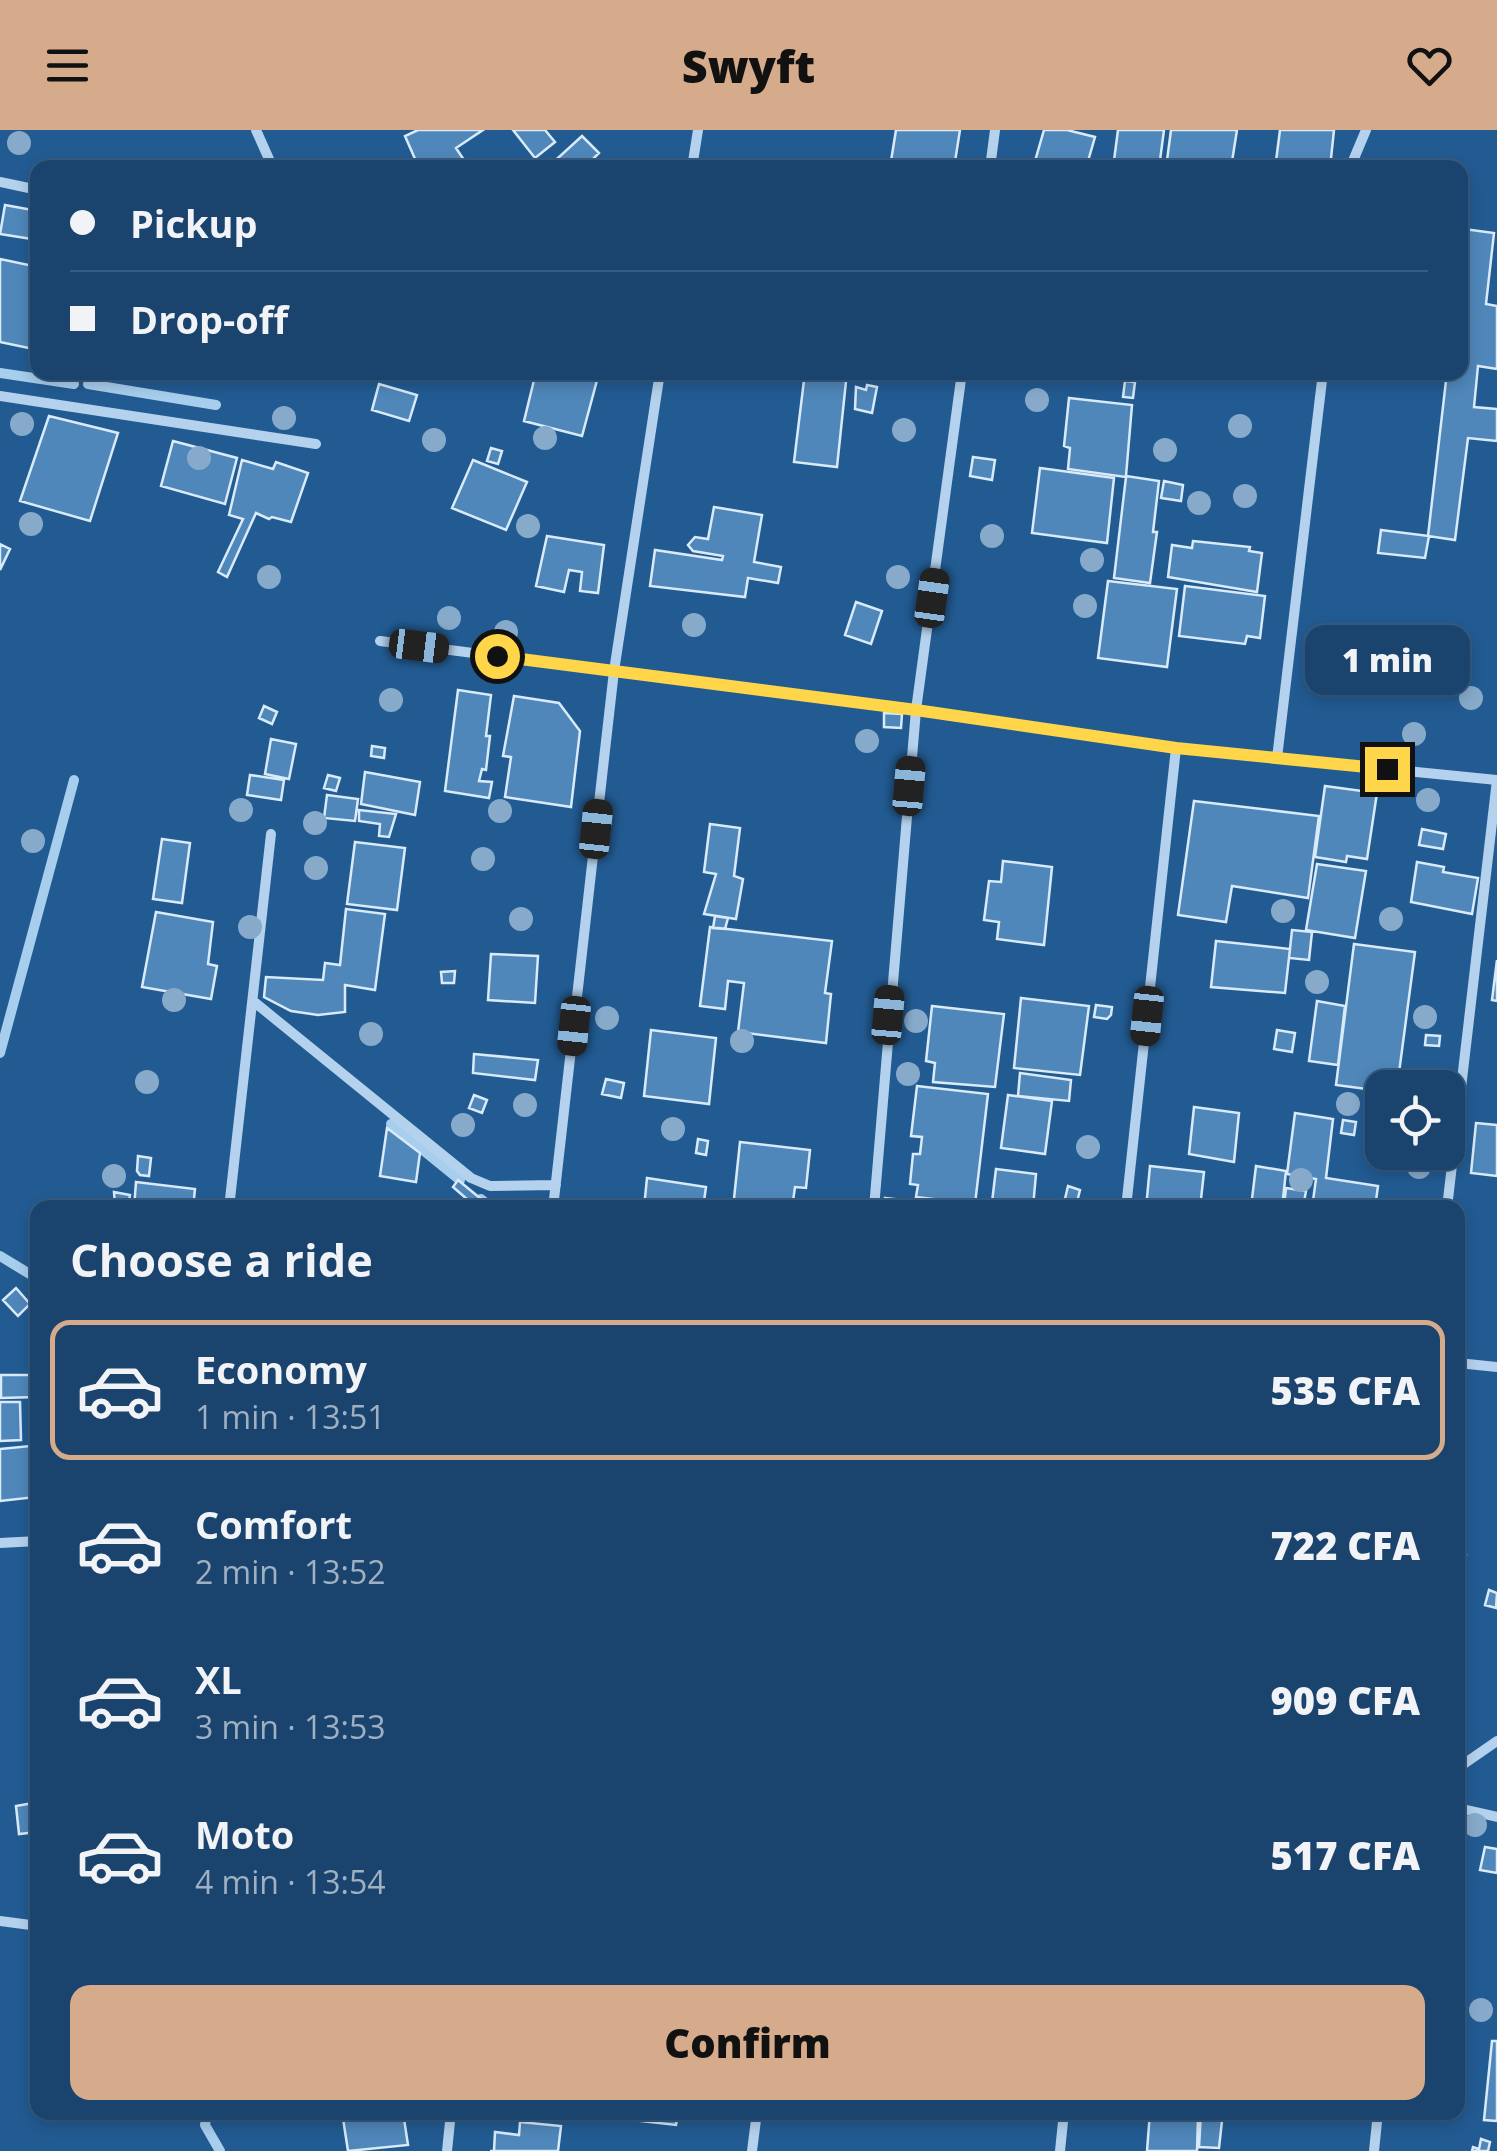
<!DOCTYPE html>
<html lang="en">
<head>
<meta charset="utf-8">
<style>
	body { margin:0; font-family:"Open Sans",sans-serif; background:#274e76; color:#f1f3f6; height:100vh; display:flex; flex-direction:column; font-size:38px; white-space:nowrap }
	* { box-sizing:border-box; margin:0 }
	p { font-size:32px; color:#9fb0c2 }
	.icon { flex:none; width:55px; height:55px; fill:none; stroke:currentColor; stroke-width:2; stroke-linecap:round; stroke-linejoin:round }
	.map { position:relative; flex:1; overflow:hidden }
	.panel { position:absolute; left:30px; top:1070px; width:1435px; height:920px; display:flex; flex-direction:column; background:#1a446e; border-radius:20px; box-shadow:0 5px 15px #0003,0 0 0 2px #385c81 }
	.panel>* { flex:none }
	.top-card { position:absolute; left:30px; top:30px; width:1438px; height:220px; border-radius:20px; box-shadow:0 5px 15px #0003,0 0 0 2px #385c81; display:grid; align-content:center; height:220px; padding:0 40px; background:#1a446e }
	.controls { position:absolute; left:1365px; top:940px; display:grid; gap:20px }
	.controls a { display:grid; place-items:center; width:100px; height:100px; border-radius:20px; background:#1a446e; box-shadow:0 5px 15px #0003,0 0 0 2px #385c81; font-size:50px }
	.end { position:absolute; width:45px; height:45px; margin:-22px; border:12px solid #ffd54a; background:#111; box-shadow:0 0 0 5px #111 }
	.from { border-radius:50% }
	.bubble { position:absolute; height:70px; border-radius:20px; background:#1a446e; box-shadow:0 5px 15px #0003,0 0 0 2px #385c81; font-size:32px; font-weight:800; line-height:70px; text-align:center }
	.car { position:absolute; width:30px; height:60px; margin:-30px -15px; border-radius:12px; box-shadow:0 0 8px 2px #0007; background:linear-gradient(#222 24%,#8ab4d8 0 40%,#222 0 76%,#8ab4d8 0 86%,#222 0) }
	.top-card b { display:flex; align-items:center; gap:35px; height:95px; font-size:38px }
	.top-card b+b { border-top:2px solid #385c81 }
	.top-card i { width:25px; height:25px; background:#f1f3f6 }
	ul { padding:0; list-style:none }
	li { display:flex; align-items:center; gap:30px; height:140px; margin:0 20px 15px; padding:0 20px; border:5px solid transparent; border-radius:20px }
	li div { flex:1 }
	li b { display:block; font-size:38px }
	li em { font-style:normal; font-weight:800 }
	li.active { border-color:#d6ab8b }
	li>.icon { width:90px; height:90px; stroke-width:1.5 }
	h2 { padding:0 40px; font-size:45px; line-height:120px }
	.button { display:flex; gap:20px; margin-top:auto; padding:20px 40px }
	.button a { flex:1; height:115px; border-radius:20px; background:#d6ab8b; color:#111; font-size:40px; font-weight:800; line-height:115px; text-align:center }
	header { display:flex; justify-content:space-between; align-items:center; height:130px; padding:0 40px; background:#d6ab8b; color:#111; font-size:45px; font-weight:800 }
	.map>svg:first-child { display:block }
</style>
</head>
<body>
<header><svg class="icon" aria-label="menu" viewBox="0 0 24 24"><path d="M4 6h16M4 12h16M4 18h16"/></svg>Swyft<svg class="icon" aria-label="heart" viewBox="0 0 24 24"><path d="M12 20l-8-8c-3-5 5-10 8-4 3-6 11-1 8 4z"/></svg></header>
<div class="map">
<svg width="1497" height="2021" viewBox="0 0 1497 2021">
	<rect width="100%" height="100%" fill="#225b92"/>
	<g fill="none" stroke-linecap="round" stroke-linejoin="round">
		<path stroke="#a8ceee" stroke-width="10" d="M0,243L74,254
			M88,254L216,275
			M0,923L74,650
			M391,994L460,1050
			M481,1069L492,1078
			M0,1126L38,1149
			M207,1982L205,1995L220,2021"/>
	</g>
	<path fill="#4f87ba" stroke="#d9eaf9" stroke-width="2.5" d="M418,0H483L456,18L468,36L464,38H419L405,6Z
		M513,0H545L555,12L535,28Z
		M896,0H960L954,38L891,31Z
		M1044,0H1067L1095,7L1086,38H1033Z
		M1118,0H1164L1159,38H1113Z
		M1171,0H1237L1231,38H1166Z
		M1280,0H1334L1330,38L1276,31Z
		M582,6L599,23L584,38H547Z
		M5,75L38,81V110L0,104Z
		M1464,99L1494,103L1486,174L1497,176V239L1478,236L1474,277L1497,279V311L1468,308L1455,410L1428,406L1447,242H1460V132Z
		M0,129L38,137V220L0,212Z
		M536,242L599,243L582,306L524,291Z
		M805,242H847L837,337L794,332Z
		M1125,251L1135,252L1133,268L1123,267Z
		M379,254L417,265L409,291L372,280Z
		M867,255L877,257L872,283L855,279L856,257L866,260Z
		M1069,268L1132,275L1126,346L1159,351L1153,402H1157L1150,453L1114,448L1126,347L1068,339L1070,318L1064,316Z
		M49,286L118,303L90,391L20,371Z
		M173,311L237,328L225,374L161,356Z
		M491,318L502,321L498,334L487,331Z
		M973,327L995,330L992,350L970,346Z
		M242,330L273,339L276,332L308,343L291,392L272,387L269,389L256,383L227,447L218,442L243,389L229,385Z
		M473,330L527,352L506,400L452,378Z
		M1040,338L1114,348L1107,413L1032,403Z
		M1164,351L1183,355L1181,371L1161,368Z
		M714,377L762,385L754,432L781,437L778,453L748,448L745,467L650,456L655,420L722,430L723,426L693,421L688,415L695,407L708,409Z
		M1381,400L1429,406L1425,428L1378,423Z
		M547,406L604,415L598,463L580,461L582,442L569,440L564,462L536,456Z
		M1193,411L1250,417L1249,421L1262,423L1257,462L1168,447L1172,415L1192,418Z
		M0,414L10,419L0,440Z
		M1108,451L1177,459L1167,537L1098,528Z
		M1185,456L1265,466L1260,508L1247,506L1245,514L1179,506Z
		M856,472L882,481L871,514L845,505Z
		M458,560L491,565L486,606H490L486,640L482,639L479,651L492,652L489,668L445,661Z
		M514,566L559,573L580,601L571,677L505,667L511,627L503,626Z
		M264,576L277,582L272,594L259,588Z
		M884,583L902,584L901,598L884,597Z
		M271,609L296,614L289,649L265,644Z
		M372,616L385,618L384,628L371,626Z
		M365,642L420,652L415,685L361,674Z
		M250,645L284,650L281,670L247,665Z
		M328,645L340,648L336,661L324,658Z
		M1325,656L1377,663L1367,729L1347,726L1346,732L1315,727Z
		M327,665L358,669L355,691L324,688Z
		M1194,671L1319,686L1308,768L1232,756L1226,792L1178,785Z
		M359,680L396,684L389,707L379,706L380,694L359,691Z
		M710,694L740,698L734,746L743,749L736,789L704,784L716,744L704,742Z
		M1422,699L1446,704L1443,719L1419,715Z
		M162,709L190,713L182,773L153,769Z
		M355,712L405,718L397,780L347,774Z
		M1003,731L1052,737L1044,815L997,809L999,792L984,790L989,751L1001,752Z
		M1417,732L1444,737L1443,742L1478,748L1472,784L1411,772Z
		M1317,734L1366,741L1355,808L1306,800Z
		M346,779L385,784L375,860L345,855V882L318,885L291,881L264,867L266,847L323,850L325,833L340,835Z
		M156,782L213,792L208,834L217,836L211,869L142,857Z
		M715,786L728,788L725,799L713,798Z
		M710,797L832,811L825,863L831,864L826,913L738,902L744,853L728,851L725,879L700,876Z
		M1292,800L1312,802L1309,830L1289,828Z
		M1216,811L1290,819L1285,863L1211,857Z
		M1354,814L1415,822L1397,958H1382V961L1336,955Z
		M491,824L538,826L535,873L488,870Z
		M1497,830V871L1492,870Z
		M455,841L454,853H442L441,842Z
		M1021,868L1089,876L1080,945L1014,938Z
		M1317,871L1345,876L1338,935L1309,931Z
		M1096,875L1112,877L1111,885L1107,889L1094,887Z
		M932,876L1004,884L995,957L933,952L935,933L926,931Z
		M651,900L716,908L709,974L644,966Z
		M1277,900L1295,903L1292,922L1274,919Z
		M1426,905L1440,906L1439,916L1425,915Z
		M474,924L538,930L535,950L473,943Z
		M1020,943L1071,950L1069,971L1018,966Z
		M606,949L624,953L621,968L602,964Z
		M917,956L988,964L975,1074L916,1067L918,1055L910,1054L913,1024H920L922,1007L911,1006Z
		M474,965L487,970L482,983L469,978Z
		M1008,965L1052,971L1045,1024L1001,1018Z
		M1194,977L1239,983L1234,1032L1189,1024Z
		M1295,983L1333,989L1326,1048L1378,1056L1375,1078H1312L1316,1049L1287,1044Z
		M1343,990L1356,992L1354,1005L1341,1003Z
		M1476,993L1497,995V1046L1471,1043Z
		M387,998L420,1023L416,1052L380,1046Z
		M698,1009L708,1011L706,1025L696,1023Z
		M740,1012L810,1020L806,1058L795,1057L792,1078H733Z
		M138,1026L151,1028L149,1046L140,1045L137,1041Z
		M1150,1036L1204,1042L1200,1078H1146Z
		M1256,1036L1286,1041L1282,1078L1251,1077Z
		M996,1039L1036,1044L1033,1077L992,1072Z
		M647,1048L706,1057L703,1078H644Z
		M458,1050L481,1069L475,1076L453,1057Z
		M136,1052L195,1059L193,1078H134Z
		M1068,1056L1080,1060L1076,1076L1064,1073Z
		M1286,1058L1306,1061L1303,1078L1284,1076Z
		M114,1062L130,1065L128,1078L115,1077Z
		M885,1068L974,1078H884Z
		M16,1158L30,1174L18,1186L3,1170Z
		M1,1245H38V1267L1,1268Z
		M0,1272H20L21,1310L0,1311Z
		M30,1316L36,1367L0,1371V1319Z
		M1458,1349L1465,1350L1458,1388Z
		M1458,1424L1466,1425L1458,1465Z
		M1489,1460L1497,1463L1496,1478L1485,1475Z
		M33,1673L37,1702L19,1704L16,1676Z
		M1485,1717L1497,1719V1743L1480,1740Z
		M1492,1911H1497V1991L1484,1990Z
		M342,1982H403L408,2015L348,2021Z
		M614,1982H678L676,1995L613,1988Z
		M1150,1982H1183V1986L1198,1987L1197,2021H1147Z
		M1201,1982H1223L1219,2018L1199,2017Z
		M520,1992L561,1996L558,2021H490H494L495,2002L519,2005Z
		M1481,2009L1490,2012L1488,2021H1472L1473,2017L1479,2019Z"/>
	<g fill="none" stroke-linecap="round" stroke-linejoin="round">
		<path stroke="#b4d2ed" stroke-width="10" d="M256,0L273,38
			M692,38L698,0
			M990,38L995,0
			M1350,38L1366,0
			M0,52L38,60
			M0,266L316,314
			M380,511L916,580L1176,618L1497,650
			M1277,628L1323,242
			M253,871L471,1048L490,1056L556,1055
			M229,1078L271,704
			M553,1078L614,541L660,242
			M874,1078L916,580L962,242
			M1126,1078L1176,618
			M1447,1078L1497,650
			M1458,1233L1497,1237
			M0,1413L38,1411
			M1458,1638L1497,1611
			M1458,1678L1497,1687
			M0,1791L38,1796
			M447,2021L451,1982
			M752,2021L757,1982
			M1060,2021L1064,1982
			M1374,2021L1378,1982"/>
	</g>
	<g fill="#87aacb">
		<circle cx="19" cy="13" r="12"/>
		<circle cx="1037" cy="270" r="12"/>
		<circle cx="284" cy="288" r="12"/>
		<circle cx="22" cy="294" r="12"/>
		<circle cx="1240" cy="296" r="12"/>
		<circle cx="904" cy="300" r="12"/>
		<circle cx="545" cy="308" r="12"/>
		<circle cx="434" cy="310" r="12"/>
		<circle cx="1165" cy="320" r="12"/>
		<circle cx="199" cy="328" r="12"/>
		<circle cx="1245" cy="366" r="12"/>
		<circle cx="1199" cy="373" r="12"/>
		<circle cx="31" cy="394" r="12"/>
		<circle cx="528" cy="396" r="12"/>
		<circle cx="992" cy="406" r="12"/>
		<circle cx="1092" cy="430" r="12"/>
		<circle cx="269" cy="447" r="12"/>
		<circle cx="898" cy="447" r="12"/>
		<circle cx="1085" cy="476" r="12"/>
		<circle cx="449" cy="488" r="12"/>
		<circle cx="694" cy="495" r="12"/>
		<circle cx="506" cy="502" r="12"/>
		<circle cx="1471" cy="568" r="12"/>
		<circle cx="391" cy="570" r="12"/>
		<circle cx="1414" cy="604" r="12"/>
		<circle cx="867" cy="611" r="12"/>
		<circle cx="1428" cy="670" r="12"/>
		<circle cx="241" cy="680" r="12"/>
		<circle cx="500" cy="681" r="12"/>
		<circle cx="315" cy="693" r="12"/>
		<circle cx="33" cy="711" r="12"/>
		<circle cx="483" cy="729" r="12"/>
		<circle cx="316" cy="738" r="12"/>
		<circle cx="1283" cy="781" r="12"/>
		<circle cx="521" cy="789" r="12"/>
		<circle cx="1391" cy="789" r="12"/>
		<circle cx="250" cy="797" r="12"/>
		<circle cx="1317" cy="852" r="12"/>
		<circle cx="174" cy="870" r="12"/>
		<circle cx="1425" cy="887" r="12"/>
		<circle cx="607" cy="888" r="12"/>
		<circle cx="916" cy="891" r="12"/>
		<circle cx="371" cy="904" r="12"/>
		<circle cx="742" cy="911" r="12"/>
		<circle cx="908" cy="944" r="12"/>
		<circle cx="147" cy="952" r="12"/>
		<circle cx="1348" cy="974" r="12"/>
		<circle cx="525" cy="975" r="12"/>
		<circle cx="463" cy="995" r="12"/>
		<circle cx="673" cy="999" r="12"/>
		<circle cx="1088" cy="1017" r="12"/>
		<circle cx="1419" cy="1037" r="12"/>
		<circle cx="114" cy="1046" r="12"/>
		<circle cx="1301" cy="1050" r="12"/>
		<circle cx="1475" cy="1695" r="12"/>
		<circle cx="1481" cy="1880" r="12"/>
	</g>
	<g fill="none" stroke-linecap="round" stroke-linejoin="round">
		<path stroke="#ffd54a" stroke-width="12" d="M497,526L916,580L1176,618L1387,639"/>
	</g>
</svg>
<div class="controls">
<a><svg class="icon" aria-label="locate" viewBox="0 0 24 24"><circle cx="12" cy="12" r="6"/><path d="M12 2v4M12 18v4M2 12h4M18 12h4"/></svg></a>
</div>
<i class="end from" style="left:497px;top:526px"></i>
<i class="end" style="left:1387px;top:639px"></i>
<div class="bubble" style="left:1305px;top:495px;width:165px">1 min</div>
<i class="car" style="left:932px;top:468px;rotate:8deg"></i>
<i class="car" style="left:419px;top:516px;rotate:97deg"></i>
<i class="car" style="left:909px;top:656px;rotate:5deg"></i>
<i class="car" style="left:596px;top:699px;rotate:6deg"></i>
<i class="car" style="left:888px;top:885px;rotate:5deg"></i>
<i class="car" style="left:1147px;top:886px;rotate:186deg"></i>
<i class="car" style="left:574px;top:896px;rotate:186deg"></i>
<div class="top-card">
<b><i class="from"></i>Pickup</b>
<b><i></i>Drop-off</b>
</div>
<section class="panel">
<h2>Choose a ride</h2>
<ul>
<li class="active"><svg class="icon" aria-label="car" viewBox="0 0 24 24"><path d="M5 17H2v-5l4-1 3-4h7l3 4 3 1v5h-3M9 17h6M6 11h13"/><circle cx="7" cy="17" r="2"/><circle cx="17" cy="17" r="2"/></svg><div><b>Economy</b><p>1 min · 13:51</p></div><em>535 CFA</em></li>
<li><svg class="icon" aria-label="car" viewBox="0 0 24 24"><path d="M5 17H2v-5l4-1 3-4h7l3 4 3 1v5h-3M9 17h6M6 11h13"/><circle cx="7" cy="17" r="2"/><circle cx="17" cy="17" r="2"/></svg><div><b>Comfort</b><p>2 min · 13:52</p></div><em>722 CFA</em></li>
<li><svg class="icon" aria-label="car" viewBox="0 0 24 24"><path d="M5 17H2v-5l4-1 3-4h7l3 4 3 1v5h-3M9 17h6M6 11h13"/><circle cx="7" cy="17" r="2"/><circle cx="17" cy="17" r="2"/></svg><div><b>XL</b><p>3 min · 13:53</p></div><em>909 CFA</em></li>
<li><svg class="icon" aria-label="car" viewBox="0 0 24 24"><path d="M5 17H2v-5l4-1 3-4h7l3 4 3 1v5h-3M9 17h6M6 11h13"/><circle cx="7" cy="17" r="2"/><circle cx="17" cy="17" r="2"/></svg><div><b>Moto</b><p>4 min · 13:54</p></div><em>517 CFA</em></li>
</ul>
<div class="button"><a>Confirm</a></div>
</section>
</div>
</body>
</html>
